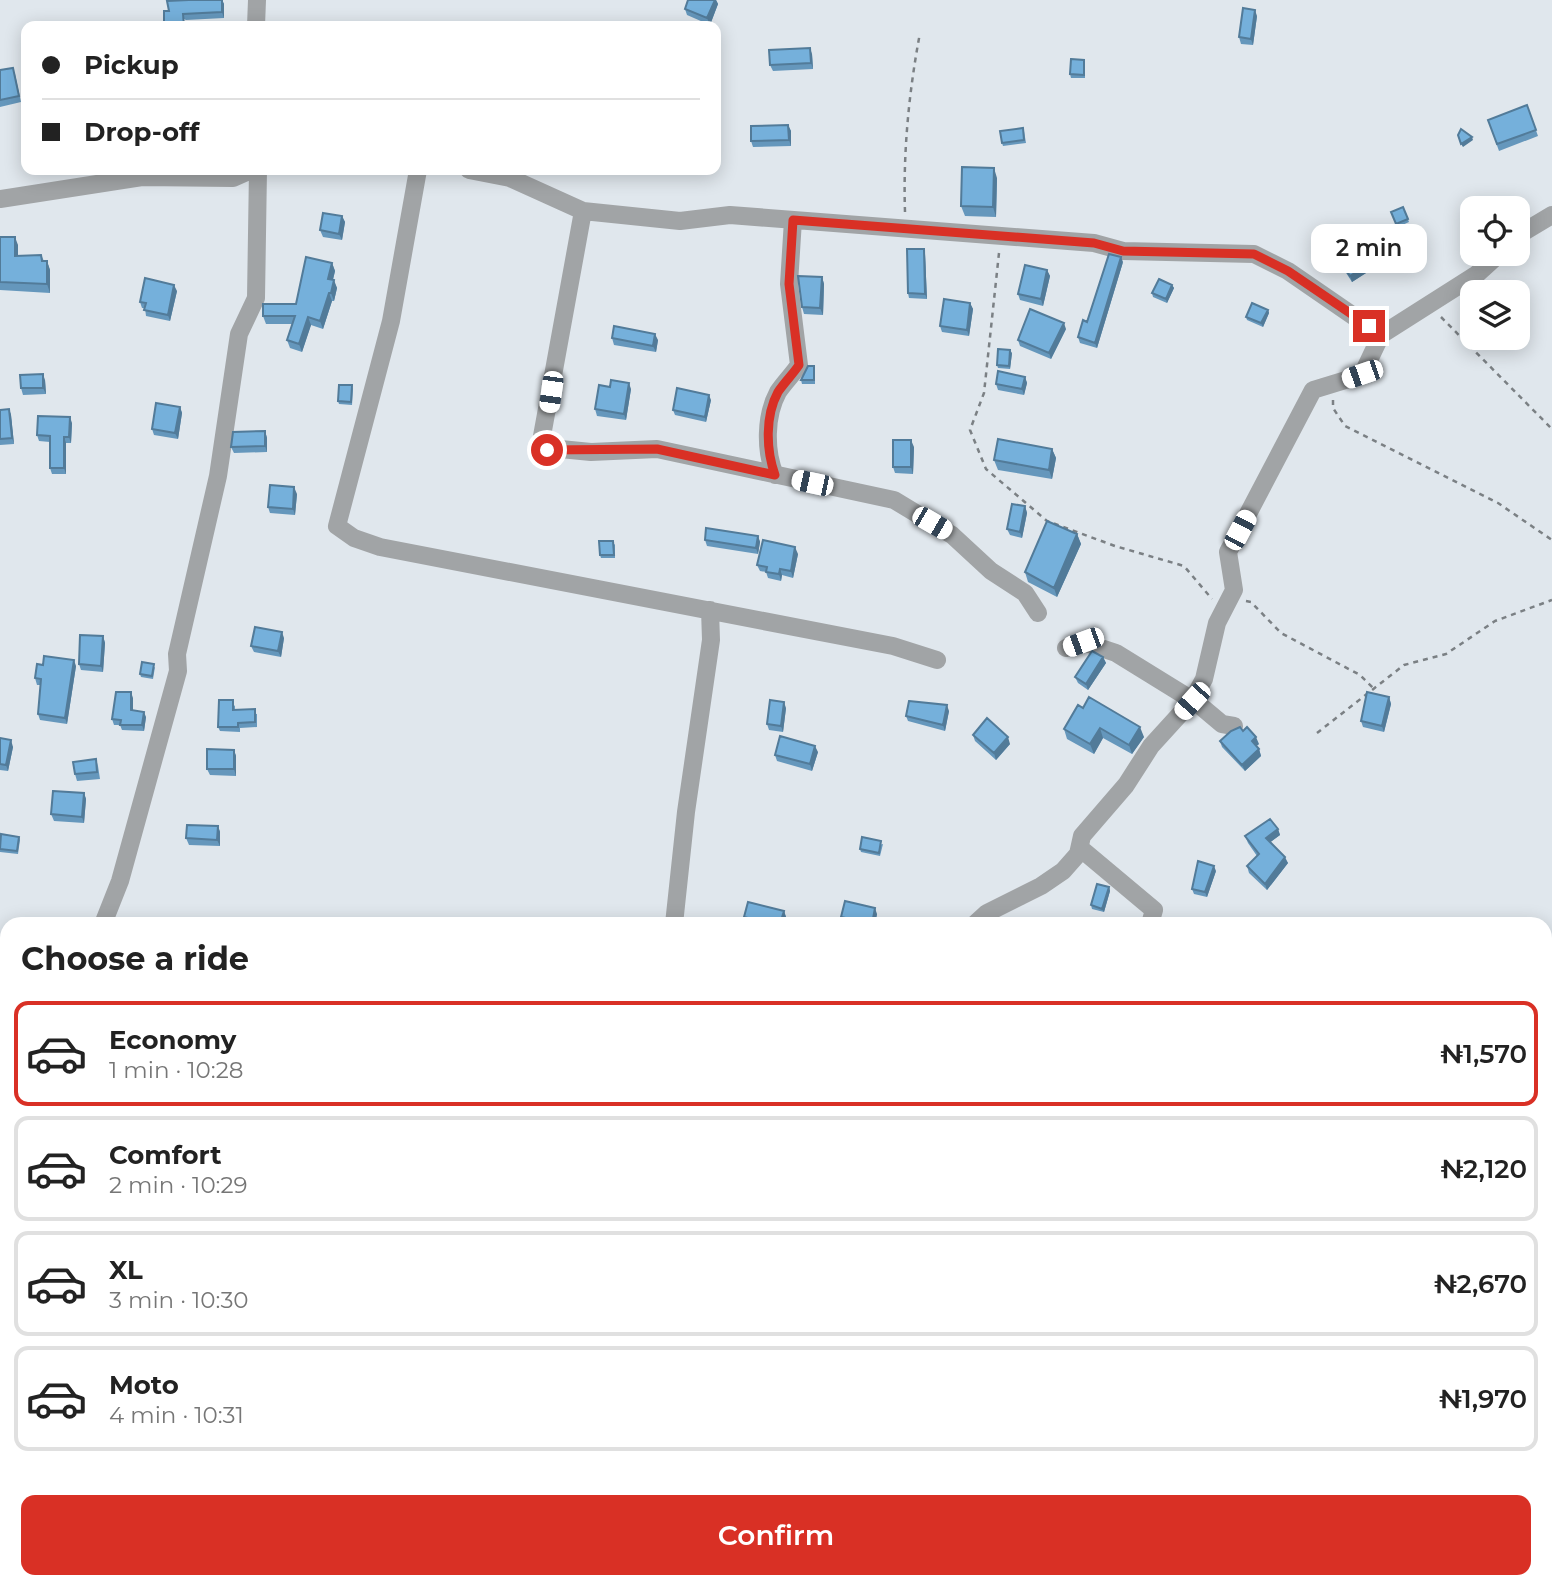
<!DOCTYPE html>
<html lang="en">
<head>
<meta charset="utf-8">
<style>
	body { margin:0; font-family:Montserrat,sans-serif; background:#f2f2f2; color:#222; height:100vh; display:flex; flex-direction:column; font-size:26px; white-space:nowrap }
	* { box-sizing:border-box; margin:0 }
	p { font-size:23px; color:#767676 }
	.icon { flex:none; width:38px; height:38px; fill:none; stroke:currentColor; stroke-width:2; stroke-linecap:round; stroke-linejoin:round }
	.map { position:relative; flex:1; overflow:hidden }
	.sheet { position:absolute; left:0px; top:917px; width:1552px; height:672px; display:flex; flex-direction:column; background:#fff; border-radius:21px 21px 0 0; box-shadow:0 4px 18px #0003 }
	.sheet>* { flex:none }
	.guide { position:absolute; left:21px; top:21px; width:700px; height:154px; border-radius:14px; box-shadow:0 4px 18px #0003; display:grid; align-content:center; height:154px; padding:0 21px; background:#fff }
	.buttons { position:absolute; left:1460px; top:196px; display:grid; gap:14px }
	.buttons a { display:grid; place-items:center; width:70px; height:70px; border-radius:14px; background:#fff; box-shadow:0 4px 18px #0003; font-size:35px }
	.end { position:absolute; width:32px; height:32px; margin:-16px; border:9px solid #d93025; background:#fff; box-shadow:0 0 0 4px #fff }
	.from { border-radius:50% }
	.bubble { position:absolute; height:49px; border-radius:14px; background:#fff; box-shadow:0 4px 18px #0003; font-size:23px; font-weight:600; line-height:49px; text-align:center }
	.car { position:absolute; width:21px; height:42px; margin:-21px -10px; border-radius:9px; box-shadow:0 0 5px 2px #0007; background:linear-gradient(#fff 24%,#345 0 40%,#fff 0 76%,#345 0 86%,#fff 0) }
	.guide b { display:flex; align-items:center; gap:24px; height:66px; font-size:26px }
	.guide b+b { border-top:2px solid #e0e0e0 }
	.guide i { width:18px; height:18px; background:#222 }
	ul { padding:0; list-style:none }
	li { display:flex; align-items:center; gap:21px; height:105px; margin:0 14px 10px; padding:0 7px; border:4px solid #e0e0e0; border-radius:14px }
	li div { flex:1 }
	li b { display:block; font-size:26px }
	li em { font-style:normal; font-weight:600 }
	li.current { border-color:#d93025 }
	li>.icon { width:63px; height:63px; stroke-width:1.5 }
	h2 { padding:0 21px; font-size:32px; line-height:84px }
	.button { display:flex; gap:14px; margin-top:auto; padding:14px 21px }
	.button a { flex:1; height:80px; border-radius:14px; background:#d93025; color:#fff; font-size:28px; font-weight:600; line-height:80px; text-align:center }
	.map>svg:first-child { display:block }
</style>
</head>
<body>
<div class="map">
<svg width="1552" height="1589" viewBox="0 0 1552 1589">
	<rect width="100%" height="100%" fill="#e0e7ed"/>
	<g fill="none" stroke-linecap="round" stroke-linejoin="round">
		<path stroke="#7b8084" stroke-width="2.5" stroke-dasharray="5 5" stroke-linecap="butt" d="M905,212C903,152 909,91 920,33
			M999,253L984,393L970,430L986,469L1047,521L1115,546L1184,566L1212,599
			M1441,317L1552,429
			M1333,400V408L1345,426L1498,503L1552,540
			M1246,601L1251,602L1281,633L1360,675L1374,689
			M1317,733L1404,665L1446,654L1495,621L1552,600"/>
		<path stroke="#a1a4a6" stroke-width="18" d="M256,26L257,0
			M418,170L391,321L337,526L354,538L380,547L893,646L937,660
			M469,170L510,178L583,211L680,221L730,215L1094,243L1123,251L1254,254L1288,271L1381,335L1477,274L1499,254
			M0,199L142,177L233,178L251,170
			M583,211L540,447L591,452L657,449L894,500L952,535L991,571L1025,593L1038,613
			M1517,236L1552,215
			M775,475C765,451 765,416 778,392C784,383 793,374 799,365L789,284L793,220
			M1066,648L1083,642L1116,653L1197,703L1222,724L1234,726
			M1080,848L1154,910L1150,924
			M103,924L120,881L178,671L177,654L218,476L239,334L256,298L258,170
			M674,924L686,812L711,640L710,610
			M975,924L987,913L1041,886L1063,871L1078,854L1082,836L1126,785L1151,746L1192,701L1204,679L1217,623L1234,590L1228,552L1313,390L1362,375L1381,335
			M0,1013H7
			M1545,1228H1552
			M261,1582L262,1589"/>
	</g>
	<path fill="#6597bc" d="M189,0H222L224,4V18L186,20L169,11Z
		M688,0H716L718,4L710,25L687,15L685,9Z
		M1257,16L1253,45L1241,44L1239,37Z
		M812,54L813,69L773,71L770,65Z
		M1084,60L1085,63V78H1071L1070,74Z
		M0,70L15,74L21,102L0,107Z
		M1527,105L1538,136L1499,151L1488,120Z
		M788,125L791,131V146L753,147L751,141Z
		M1024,131L1026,143L1003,146L1002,143Z
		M997,178L996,217L965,216L961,206Z
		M1403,207L1409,222L1398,227L1391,212Z
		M342,216L345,222L342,240L323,237L320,230Z
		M0,237L18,245V256L41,255L44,261H47L50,270V293L0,290Z
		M924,249L925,254L927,299L909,298L908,293Z
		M1337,256L1364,267L1366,273L1352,282L1339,262Z
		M1123,262L1097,348L1080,343L1078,337Z
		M332,263L335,271L333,280L337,288L334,301H332L323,329L311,325L302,352L290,348L287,340L293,324H266L263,316L296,304Z
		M1047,270L1050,276L1043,306L1020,300L1018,294Z
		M822,277L824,284L823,315L804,314L802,307Z
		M1172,285L1174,288L1167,303L1153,297L1152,293Z
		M177,291L170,321L146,316L145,308H142L140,302Z
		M970,303L973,309L969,336L942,332L940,326Z
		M1268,310L1269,313L1263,327L1247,320L1246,317Z
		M1066,329L1051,359L1020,346L1018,340Z
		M612,338L658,340L656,352L614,345Z
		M1012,353L1010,369L998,368L997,365Z
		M814,366L815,369V384H802L801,380Z
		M1025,377L1027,383L1024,395L998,390L996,384Z
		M45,380L46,394L23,395L21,388Z
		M352,385L353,389L352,405L339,404L338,401Z
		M631,389L626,420L597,416L595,409Z
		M711,400L706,422L675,415L673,410Z
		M180,407L182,413L178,439L154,435L152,429Z
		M9,409L11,415L14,444L0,445V410Z
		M72,423L71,443H66V474H52L50,468V442L39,441L37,435Z
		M265,431L267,438V452L234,453L231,447Z
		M914,447L913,474L895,473L893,467Z
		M1052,449L1056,458L1052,479L998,470L994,460Z
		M297,494L295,515L270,513L268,507Z
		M1025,506L1027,513L1022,538L1010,535L1007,529Z
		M1077,534L1081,544L1057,597L1028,582L1025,572Z
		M758,536L760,542L758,554L707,546L705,540Z
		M615,544V558H601L600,555Z
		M798,554L793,578L782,575L781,581L768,578L766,572L760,571L757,565Z
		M103,636L105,643L103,672L81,670L79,664Z
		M284,638L281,657L254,652L251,646Z
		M1103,657L1106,663L1088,690L1078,683L1075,677Z
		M76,666L67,724L40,720L38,714L41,685H37L35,678Z
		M155,667L153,679L141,677L140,674Z
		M1389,697L1391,704L1384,732L1363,727L1361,721Z
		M133,698V710L146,717L144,731L122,730L120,725H114L112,719Z
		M235,705V710L257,714V727L240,728V732L220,731L218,727Z
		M1078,705L1144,737L1132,754L1103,738L1094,754L1067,739L1064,729Z
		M786,708L783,732L769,730L767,724Z
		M949,711L945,731L908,721L906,716Z
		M973,735L1010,744L996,760L975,741Z
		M0,738L13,747L8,771L0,770Z
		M1220,741L1259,744L1256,746L1259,749L1261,756L1245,771L1222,747Z
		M234,750L236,756V776L210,775L207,769Z
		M818,752L812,771L777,761L775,755Z
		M96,759L98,766L100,779L77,781L75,774Z
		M84,793L86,799L84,823L54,821L51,814Z
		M218,826L220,832V846L189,845L186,838Z
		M1278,829L1280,835L1270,842L1288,863L1267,890L1249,873L1247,866L1257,856L1248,843L1245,836Z
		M19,837L20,840L18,854L0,852V840Z
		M883,844L880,856L861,852L860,849Z
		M1216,871L1207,897L1194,894L1192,889Z
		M1109,887L1110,891L1104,912L1092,909L1091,905Z
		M784,911L786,917L784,924H747L744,917Z
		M877,914L875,924H845L841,917Z"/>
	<path fill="#527b99" d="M222,0L224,4V18L222,12Z
		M715,0H716L718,4L710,25L707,18Z
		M1255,10L1257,16L1253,45L1251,39Z
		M810,48L812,54L813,69L811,63Z
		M788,125L791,131V146L789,140Z
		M1472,137L1473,140L1463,147L1461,144Z
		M994,168L997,178L996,217L993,207Z
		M342,216L345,222L342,240L339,234Z
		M15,237L18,245V264L15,256Z
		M924,249L925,254L927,299L925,294Z
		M1121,257L1123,262L1097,348L1095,343Z
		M47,261L50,270V293L47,284Z
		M332,263L335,271L331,287L328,279Z
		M1364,267L1366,273L1352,282L1350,276Z
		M1047,270L1050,276L1043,306L1041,299Z
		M822,277L824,284L823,315L820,308Z
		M334,280L337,288L334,301L331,293Z
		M174,285L177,291L170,321L168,315Z
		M1172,285L1174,288L1167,303L1166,299Z
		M329,293L332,301L323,329L320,321Z
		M970,303L973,309L969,336L967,330Z
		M1268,310L1269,313L1263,327L1261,323Z
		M308,317L311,325L302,352L299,344Z
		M1064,323L1066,329L1051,359L1049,353Z
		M655,334L658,340L656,352L653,346Z
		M1010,350L1012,353L1010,369L1009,366Z
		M43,374L45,380L46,394L43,388Z
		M1025,377L1027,383L1024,395L1022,389Z
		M629,383L631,389L626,420L624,414Z
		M709,395L711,400L706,422L705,417Z
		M180,407L182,413L178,439L175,433Z
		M9,409L11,415L14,444L12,438Z
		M70,417L72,423L71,443L69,437Z
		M265,431L267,438V452L265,446Z
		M64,437L66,443V474L64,468Z
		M911,440L914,447L913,474L911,467Z
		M1052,449L1056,458L1052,479L1049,470Z
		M294,487L297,494L295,515L293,509Z
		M1025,506L1027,513L1022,538L1020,532Z
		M1077,534L1081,544L1057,597L1054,588Z
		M758,536L760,542L758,554L756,548Z
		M795,547L798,554L793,578L791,571Z
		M780,569L782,575L781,581L779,574Z
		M282,632L284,638L281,657L278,651Z
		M103,636L105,643L103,672L101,666Z
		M1103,657L1106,663L1088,690L1086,684Z
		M74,660L76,666L67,724L65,718Z
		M131,692L133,698V715L131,710Z
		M1389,697L1391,704L1384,732L1382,726Z
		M784,702L786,708L783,732L781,726Z
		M947,705L949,711L945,731L943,725Z
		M144,712L146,717L144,731L142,725Z
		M1140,727L1144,737L1132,754L1129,745Z
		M1100,728L1103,738L1094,754L1090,744Z
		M1008,737L1010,744L996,760L994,753Z
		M1256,737L1259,744L1254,748L1252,741Z
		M11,740L13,747L8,771L6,765Z
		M815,746L818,752L812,771L810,764Z
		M1259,749L1261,756L1245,771L1242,765Z
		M234,750L236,756V776L234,769Z
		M84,793L86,799L84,823L82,817Z
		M218,826L220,832V846L217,840Z
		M1278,829L1280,835L1268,844L1266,838Z
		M1285,857L1288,863L1267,890L1265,884Z
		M1214,866L1216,871L1207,897L1205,892Z
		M1109,887L1110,891L1104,912L1102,909Z
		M875,908L877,914L875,924H872Z
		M784,911L786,917L784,924H780Z"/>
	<path fill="#75b0db" stroke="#527b99" stroke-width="2" d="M189,0H222V12L183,14L184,26H164V11H169L167,1Z
		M688,0H715L707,18L685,9Z
		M1243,8L1255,10L1251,39L1239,37Z
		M810,48L811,63L770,65L769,50Z
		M1071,59L1084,60V75L1070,74Z
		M13,68L19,96L0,100V70Z
		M1527,105L1536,130L1497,144L1488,120Z
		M788,125L789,140L751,141V126Z
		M1023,128L1024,140L1002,143L1000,131Z
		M1461,129L1472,137L1461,144L1458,135Z
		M962,167L994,168L993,207L961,206Z
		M1403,207L1408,219L1396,224L1391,212Z
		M323,213L342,216L339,234L320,230Z
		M0,237H15V256L41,255L42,261H47V284L0,282Z
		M1351,247L1364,267L1350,276L1337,256Z
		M907,249H924L925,294L908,293Z
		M1109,254L1121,257L1095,343L1078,337L1083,320L1087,322Z
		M306,257L332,263L328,279L334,280L331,293H329L320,321L308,317L299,344L287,340L295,316H263V304H296Z
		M1025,265L1047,270L1041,299L1018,294Z
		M798,276L822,277L820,308L802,307Z
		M145,278L174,285L168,315L144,310L146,303L140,302Z
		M1159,279L1172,285L1166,299L1152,293Z
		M944,299L970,303L967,330L940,326Z
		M1252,303L1268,310L1261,323L1246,317Z
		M1030,309L1064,323L1049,353L1018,340Z
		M614,326L655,334L653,346L612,338Z
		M998,349L1010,350L1009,366L997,365Z
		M808,366H814V380H801Z
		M998,371L1025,377L1022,389L996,384Z
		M43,374V388H21L20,375Z
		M611,380L629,383L624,414L595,409L599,385L610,387Z
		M339,385H352L351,402L338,401Z
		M677,388L709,395L705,417L673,410Z
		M156,403L180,407L175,433L152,429Z
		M9,409L12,438L0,439V410Z
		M38,416L70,417L69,437H64V468H50V436L37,435Z
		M265,431V446L231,447L233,432Z
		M998,439L1052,449L1049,470L994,460Z
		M893,440H911V467H893Z
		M270,485L294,487L293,509L268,507Z
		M1012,504L1025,506L1020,532L1007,529Z
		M1047,521L1077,534L1054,588L1025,572Z
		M706,528L758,536L756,548L705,540Z
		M763,540L795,547L791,571L780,569L779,574L766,572L767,567L757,565Z
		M599,541H613L614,555H600Z
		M255,627L282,632L278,651L251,646Z
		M80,635L103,636L101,666L79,664Z
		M1092,651L1103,657L1086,684L1075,677Z
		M44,656L74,660L65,718L38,714L41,679L35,678L37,664L43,665Z
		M142,662L154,664L152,676L140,674Z
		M116,692H131V710L144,712L142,725H120L121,720L112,719Z
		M1367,692L1389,697L1382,726L1361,721Z
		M1089,697L1140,727L1129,745L1100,728L1090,744L1064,729L1078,705L1083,708Z
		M219,700H233V710L255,709V722L238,723V727H218Z
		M770,700L784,702L781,726L767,724Z
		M909,701L947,705L943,725L906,716Z
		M987,718L1008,737L994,753L973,735Z
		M1240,727L1243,731L1247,727L1256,737L1252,741L1259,749L1242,765L1220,741L1231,731Z
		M780,736L815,746L810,764L775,755Z
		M0,738L11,740L6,765L0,764Z
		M207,749L234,750V769H207Z
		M96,759L97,772L75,774L73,762Z
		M53,791L84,793L82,817L51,814Z
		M1270,819L1278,829L1266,838L1285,857L1265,884L1247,866L1259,854L1245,836Z
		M187,825L218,826L217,840L186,838Z
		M1,834L19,837L17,851L0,849Z
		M862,837L881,841L879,853L860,849Z
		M1198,861L1214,866L1205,892L1192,889Z
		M1097,884L1109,887L1102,909L1091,905Z
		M845,901L875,908L872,924L841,917Z
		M748,902L784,911L780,924H770L744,917Z"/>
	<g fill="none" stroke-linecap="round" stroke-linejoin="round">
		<path stroke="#d93025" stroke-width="9" d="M547,450L657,449L775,475C766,450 765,416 778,392C784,383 793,374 799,365L789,284L793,220L1094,243L1123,251L1254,254L1288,271L1369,326"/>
	</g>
</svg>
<div class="buttons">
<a><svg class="icon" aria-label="locate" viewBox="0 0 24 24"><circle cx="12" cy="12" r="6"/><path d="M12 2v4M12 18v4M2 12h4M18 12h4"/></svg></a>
<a><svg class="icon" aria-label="layers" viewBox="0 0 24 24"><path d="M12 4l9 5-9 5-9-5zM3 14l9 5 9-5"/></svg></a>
</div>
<i class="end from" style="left:547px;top:450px"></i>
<i class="end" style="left:1369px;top:326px"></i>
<div class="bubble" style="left:1311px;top:224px;width:116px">2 min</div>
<i class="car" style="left:1362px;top:374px;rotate:251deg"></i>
<i class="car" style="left:551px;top:392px;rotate:188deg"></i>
<i class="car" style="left:812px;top:483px;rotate:282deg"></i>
<i class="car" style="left:932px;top:523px;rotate:120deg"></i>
<i class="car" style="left:1240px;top:530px;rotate:28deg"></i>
<i class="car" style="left:1083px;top:642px;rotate:250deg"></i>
<i class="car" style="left:1192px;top:701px;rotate:222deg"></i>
<div class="guide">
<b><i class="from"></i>Pickup</b>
<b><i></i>Drop-off</b>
</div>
<section class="sheet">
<h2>Choose a ride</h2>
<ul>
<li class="current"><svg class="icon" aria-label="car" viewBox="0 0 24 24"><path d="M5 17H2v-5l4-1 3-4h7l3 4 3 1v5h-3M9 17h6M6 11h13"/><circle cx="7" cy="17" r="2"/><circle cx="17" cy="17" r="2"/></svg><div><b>Economy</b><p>1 min · 10:28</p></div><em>₦1,570</em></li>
<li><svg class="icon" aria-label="car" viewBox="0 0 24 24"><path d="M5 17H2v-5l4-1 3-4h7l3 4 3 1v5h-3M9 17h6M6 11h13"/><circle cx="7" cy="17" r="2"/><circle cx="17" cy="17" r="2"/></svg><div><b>Comfort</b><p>2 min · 10:29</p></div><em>₦2,120</em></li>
<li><svg class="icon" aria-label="car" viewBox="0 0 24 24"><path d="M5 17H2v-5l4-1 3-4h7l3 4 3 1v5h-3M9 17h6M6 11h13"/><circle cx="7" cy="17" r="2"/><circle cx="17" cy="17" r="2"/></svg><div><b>XL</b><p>3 min · 10:30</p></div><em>₦2,670</em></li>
<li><svg class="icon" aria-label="car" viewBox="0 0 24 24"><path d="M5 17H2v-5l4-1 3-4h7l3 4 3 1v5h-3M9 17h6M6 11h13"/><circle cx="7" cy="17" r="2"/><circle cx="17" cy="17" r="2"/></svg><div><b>Moto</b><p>4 min · 10:31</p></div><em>₦1,970</em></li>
</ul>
<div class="button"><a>Confirm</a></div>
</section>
</div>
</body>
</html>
